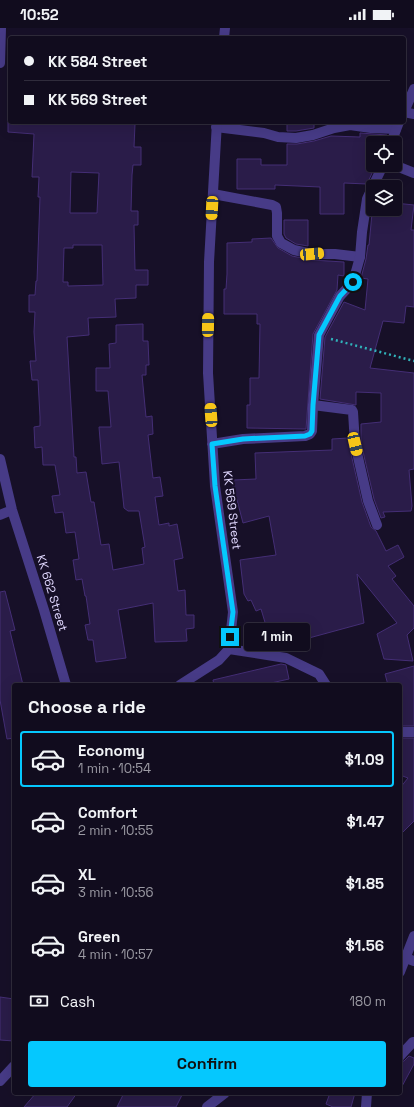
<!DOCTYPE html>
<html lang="en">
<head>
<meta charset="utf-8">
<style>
	body { margin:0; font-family:"Space Grotesk",sans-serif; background:#1e1a2b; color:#f1f3f6; height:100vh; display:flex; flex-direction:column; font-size:15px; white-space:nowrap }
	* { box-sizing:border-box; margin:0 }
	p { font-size:13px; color:#9c9ba4 }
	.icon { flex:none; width:22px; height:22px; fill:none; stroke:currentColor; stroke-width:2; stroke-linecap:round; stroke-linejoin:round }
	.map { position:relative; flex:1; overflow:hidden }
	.panel { position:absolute; left:12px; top:655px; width:390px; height:412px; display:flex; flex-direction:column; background:#110c1e; border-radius:4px; box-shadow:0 4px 16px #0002,0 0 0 1px #302c3c }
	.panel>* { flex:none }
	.banner { position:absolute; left:8px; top:8px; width:398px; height:88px; border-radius:4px; box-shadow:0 4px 16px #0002,0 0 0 1px #302c3c; display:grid; align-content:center; height:88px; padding:0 16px; background:#110c1e }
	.buttons { position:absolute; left:366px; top:108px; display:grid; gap:8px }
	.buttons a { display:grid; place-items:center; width:36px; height:36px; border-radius:4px; background:#110c1e; box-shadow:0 4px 16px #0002,0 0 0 1px #302c3c; font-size:20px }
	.end { position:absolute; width:18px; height:18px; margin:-9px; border:5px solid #05c8fe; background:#111; box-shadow:0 0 0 2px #111 }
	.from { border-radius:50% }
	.bubble { position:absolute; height:28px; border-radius:4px; background:#110c1e; box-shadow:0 4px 16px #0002,0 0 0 1px #302c3c; font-size:13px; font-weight:600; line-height:28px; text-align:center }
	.car { position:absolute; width:12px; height:24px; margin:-12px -6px; border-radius:5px; box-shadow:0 0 3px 1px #0007; background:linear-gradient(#f5c518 24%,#345 0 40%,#f5c518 0 76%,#345 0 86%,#f5c518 0) }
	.banner b { display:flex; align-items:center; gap:14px; height:38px; font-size:15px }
	.banner b+b { border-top:1px solid #302c3c }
	.banner i { width:10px; height:10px; background:#f1f3f6 }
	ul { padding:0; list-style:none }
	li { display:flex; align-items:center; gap:12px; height:56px; margin:0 8px 6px; padding:0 8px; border:2px solid transparent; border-radius:4px }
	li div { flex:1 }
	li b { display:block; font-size:15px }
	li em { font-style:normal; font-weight:600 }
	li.active { border-color:#05c8fe }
	li>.icon { width:36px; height:36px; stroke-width:1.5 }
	h2 { padding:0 16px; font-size:18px; line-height:48px }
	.pay { display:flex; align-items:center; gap:10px; height:44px; padding:0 16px; font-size:15px }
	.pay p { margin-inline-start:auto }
	.cta { display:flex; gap:8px; margin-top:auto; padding:8px 16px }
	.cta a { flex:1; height:46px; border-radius:4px; background:#05c8fe; color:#111; font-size:16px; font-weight:600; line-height:46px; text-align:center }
	.status { display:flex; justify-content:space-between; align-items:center; height:28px; padding:0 20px; background:#110c1e; direction:ltr }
	.status svg { height:11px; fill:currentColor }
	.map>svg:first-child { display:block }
</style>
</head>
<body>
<div class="status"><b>10:52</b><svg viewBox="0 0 49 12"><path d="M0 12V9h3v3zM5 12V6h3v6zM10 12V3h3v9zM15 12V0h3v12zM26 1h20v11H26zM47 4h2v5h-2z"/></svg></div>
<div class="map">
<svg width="414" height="1079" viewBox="0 0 414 1079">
	<rect width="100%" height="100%" fill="#171028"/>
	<path fill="#2a1c49" stroke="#442e75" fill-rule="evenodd" d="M8,94H79L135,96L134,119H141V137H133L132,147L131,183H138V197H134L135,242H148V257H136V270L115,271L116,289L88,290L89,307L67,309L74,429H76L77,445L86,444L91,474H94L101,517L109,516L113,542L144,536L142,520L145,519L139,483H128L124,480L119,434L102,436L99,399H111L108,363H96V340H110L109,316L116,315V297L143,296V313H148L149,337H146V347H142L146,389L152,388L153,406L148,407L153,450L160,449L163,468L155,469L159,497L169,495V498L177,496L183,530L174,532L178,563L185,562L186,587H194V600L186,601L187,613L155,614L153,575L118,582L126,630L96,634L93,612H88L85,597L90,596L86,568H85L82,551L76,552L73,532L79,531L75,504L66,505L63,484L55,485L52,468L60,467L55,437H43L42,419L35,420L34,399L40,398V389L38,352H32L30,333H36L34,304L35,284H29V267H35L36,253H37L40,169H38L39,149H32L34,106L8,104ZM71,144L99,145L97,185H70ZM73,217H102L103,257L68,258V254H63L64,220H73Z
		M287,94H314V100L296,103H287Z
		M360,105L387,107L385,115H373V143L367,156L344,155V186H320V159L275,157V161H237V131H261V137H287V116H297L314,113L331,108L360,109Z
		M373,175V181H395V175L414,177L411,202H414V279L406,278L404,295L383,293L370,340L414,345V441L409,442L412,478L411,483L383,484L385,489L381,490L374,471L361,415V396L381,394V365L356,364V377L320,371L325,309L344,274L365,282L368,251L361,250L366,231L368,217H369Z
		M284,192H308V218L296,216L286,210L284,206Z
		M271,210L278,220L292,228L312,232L344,234V248L338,247L337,262L313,306L306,401L247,400V377H250V350H259L260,296H257V286H224V261H226L227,246V215L252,214V211Z
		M348,410L349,417L362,474L371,499L376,503L386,523L398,517L404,529L388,538L396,548L392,551L414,578V600L407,607L413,633L384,631L377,606L397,595L357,546L364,595L287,616L284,607L270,611L261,581L256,583L251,572L248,573L244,566L240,532L276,527L269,488L243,495L236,468H233V452L256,451L255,425L332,422V411Z
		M5,563L15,602L10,603L23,657H14V710L7,711L0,672V564Z
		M281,636L286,637L289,651L262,657H214L213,652Z
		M414,638V698H400V657H388L385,646Z
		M400,710H414V793L400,807V760L408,750L400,747Z
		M0,969L14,971V1013L0,1012Z
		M409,1028L414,1030V1036L400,1062V1034L404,1033Z
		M36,1065H77L67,1079H24Z
		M124,1065H183L176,1079H117Z
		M330,1065H355L351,1079H333L326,1076Z"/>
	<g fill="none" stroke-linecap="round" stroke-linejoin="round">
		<path stroke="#30b3ba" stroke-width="2.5" stroke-dasharray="2 3" stroke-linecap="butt" d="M331,311L414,333"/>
		<path stroke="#473b87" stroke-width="10" d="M404,84L414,86
			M216,99L264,105L278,109L296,110L313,107L334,100L350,97L371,100L396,101
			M394,137L414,145
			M213,166L272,177L276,179L277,185V208L281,215L294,222L312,226H335L360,229
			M400,704H414
			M406,930L414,933
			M400,1028L413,1014"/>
		<path stroke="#473b87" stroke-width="10" d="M224,10L225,0
			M0,35L1,0
			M404,84L414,61
			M391,115L399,94
			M212,416L243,411L305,408L310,406L312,403L313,377
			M0,431L12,482L44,582L66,657
			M0,487L12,482
			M377,497L368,473L355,416L353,384L352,382L313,377L319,307L340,268L353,254L360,229L362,204L367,171L383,137
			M229,621L286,630L319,646L326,657
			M180,657L219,632L229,621L233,584L215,458L208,345L209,234L217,94
			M400,944L414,908
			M0,1053L14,1038
			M207,1079L225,1065
			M366,1079L367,1065"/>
	</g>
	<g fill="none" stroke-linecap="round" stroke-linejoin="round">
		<path stroke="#05c8fe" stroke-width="5" d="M230,609L233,584L215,458L212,416L243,411L305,408L310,406L312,403L313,377L319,307L340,268L353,254"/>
	</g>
	<g text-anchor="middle" stroke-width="4" stroke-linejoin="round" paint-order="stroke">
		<g font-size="12" fill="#e1d8ff" stroke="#171028">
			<text transform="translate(232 482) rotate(83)" y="4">KK 569 Street</text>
			<text transform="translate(52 565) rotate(73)" y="4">KK 662 Street</text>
		</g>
	</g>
</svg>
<div class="buttons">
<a><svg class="icon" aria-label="locate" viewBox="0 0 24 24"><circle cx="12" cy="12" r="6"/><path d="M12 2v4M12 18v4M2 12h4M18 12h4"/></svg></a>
<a><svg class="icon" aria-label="layers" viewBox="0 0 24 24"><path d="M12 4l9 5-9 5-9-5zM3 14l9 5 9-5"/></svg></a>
</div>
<i class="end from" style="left:353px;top:254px"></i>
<i class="end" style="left:230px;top:609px"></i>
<div class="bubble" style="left:244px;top:595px;width:66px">1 min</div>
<i class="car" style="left:212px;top:180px;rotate:183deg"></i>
<i class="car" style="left:312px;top:226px;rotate:85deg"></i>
<i class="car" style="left:208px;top:297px;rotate:1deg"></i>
<i class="car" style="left:211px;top:387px;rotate:356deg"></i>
<i class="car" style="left:355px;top:416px;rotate:167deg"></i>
<div class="banner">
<b><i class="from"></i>KK 584 Street</b>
<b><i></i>KK 569 Street</b>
</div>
<section class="panel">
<h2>Choose a ride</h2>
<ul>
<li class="active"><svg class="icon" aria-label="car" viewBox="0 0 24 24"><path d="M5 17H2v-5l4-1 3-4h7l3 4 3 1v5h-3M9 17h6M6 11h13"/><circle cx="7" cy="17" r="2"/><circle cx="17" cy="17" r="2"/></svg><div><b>Economy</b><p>1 min · 10:54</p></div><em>$1.09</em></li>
<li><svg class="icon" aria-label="car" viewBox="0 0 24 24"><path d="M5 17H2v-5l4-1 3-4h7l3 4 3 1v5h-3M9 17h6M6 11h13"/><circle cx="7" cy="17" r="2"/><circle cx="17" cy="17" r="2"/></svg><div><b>Comfort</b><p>2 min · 10:55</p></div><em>$1.47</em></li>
<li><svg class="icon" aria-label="car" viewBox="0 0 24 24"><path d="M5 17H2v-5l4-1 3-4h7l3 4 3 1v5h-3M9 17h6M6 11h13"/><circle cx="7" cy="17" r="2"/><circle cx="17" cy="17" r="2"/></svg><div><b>XL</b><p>3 min · 10:56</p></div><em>$1.85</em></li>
<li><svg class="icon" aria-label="car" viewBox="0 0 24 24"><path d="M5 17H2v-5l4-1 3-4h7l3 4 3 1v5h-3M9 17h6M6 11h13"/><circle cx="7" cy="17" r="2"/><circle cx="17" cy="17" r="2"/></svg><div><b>Green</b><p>4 min · 10:57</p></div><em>$1.56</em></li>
</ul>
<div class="pay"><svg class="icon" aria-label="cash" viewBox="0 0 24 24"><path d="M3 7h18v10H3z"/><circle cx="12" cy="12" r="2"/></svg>Cash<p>180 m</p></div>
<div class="cta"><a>Confirm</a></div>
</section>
</div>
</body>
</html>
